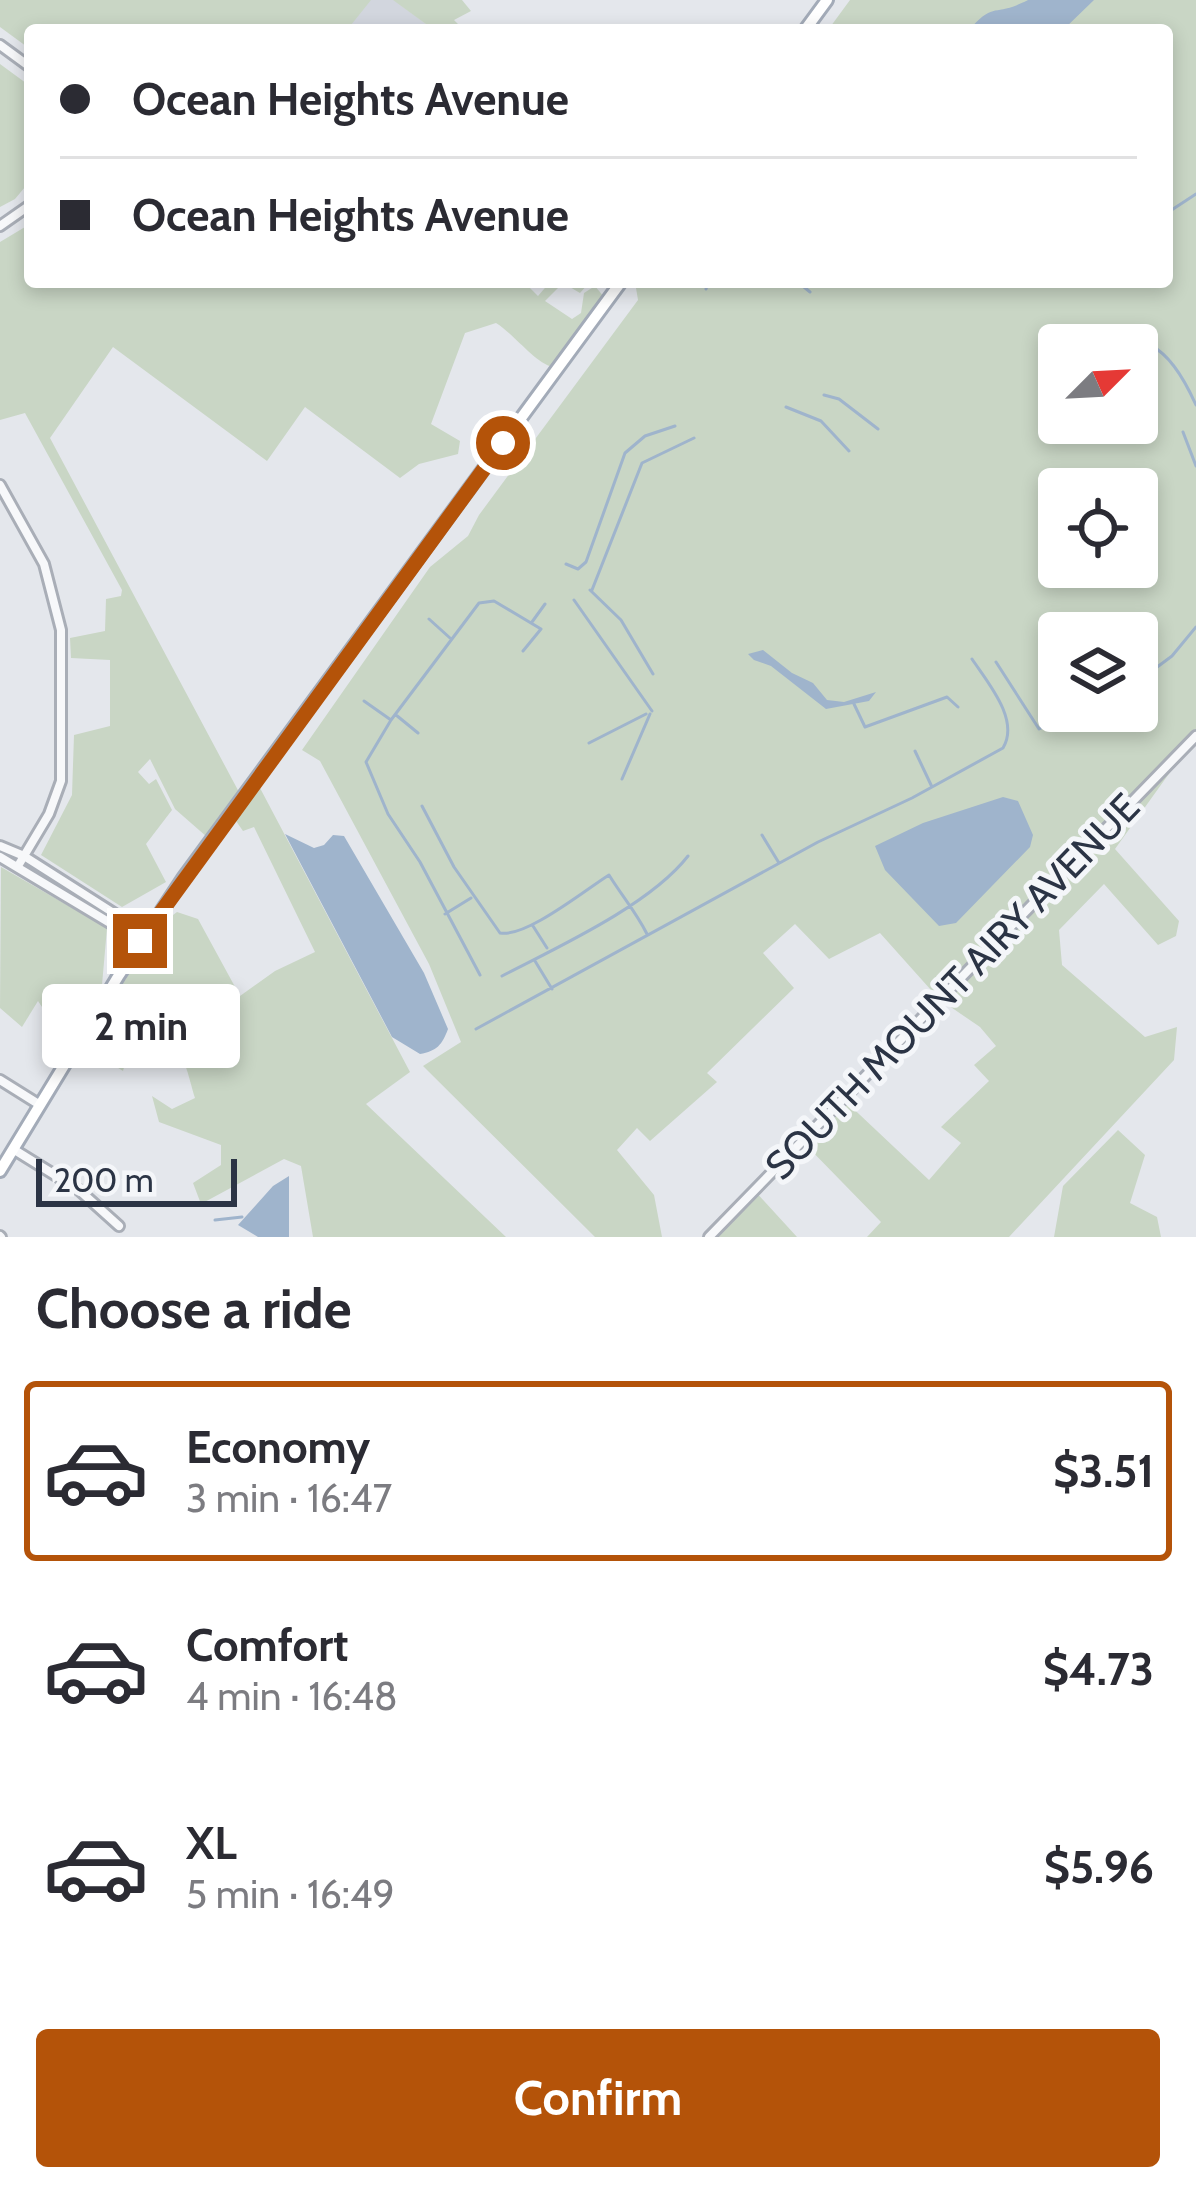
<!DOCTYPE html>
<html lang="en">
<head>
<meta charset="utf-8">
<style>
	body { margin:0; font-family:Cabin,sans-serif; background:#f7f7f7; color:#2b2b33; height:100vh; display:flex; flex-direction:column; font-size:45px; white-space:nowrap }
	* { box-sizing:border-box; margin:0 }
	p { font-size:39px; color:#7c7c81 }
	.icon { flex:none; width:66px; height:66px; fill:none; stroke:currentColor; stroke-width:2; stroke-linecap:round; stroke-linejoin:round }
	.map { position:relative; height:1237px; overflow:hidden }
	.sheet { display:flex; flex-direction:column; background:#fff; flex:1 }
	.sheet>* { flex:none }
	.hud { position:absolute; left:24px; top:24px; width:1149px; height:264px; border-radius:12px; box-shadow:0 6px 18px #0003; display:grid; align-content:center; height:264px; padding:0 36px; background:#fff }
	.needle { width:78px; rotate:66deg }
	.controls { position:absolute; left:1038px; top:324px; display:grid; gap:24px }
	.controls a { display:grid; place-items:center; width:120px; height:120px; border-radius:12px; background:#fff; box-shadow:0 6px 18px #0003; font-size:60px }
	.scale { position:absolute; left:36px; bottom:30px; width:201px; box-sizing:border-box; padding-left:12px; border:6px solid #2b3445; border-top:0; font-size:33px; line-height:42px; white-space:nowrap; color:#2b3445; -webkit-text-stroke:9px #f4f6f9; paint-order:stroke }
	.end { position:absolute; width:54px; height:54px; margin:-27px; border:15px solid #b45309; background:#fff; box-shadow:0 0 0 6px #fff }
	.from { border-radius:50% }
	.bubble { position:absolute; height:84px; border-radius:12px; background:#fff; box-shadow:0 6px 18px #0003; font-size:39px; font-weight:800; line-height:84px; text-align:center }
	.hud b { display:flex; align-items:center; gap:42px; height:114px; font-size:45px }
	.hud b+b { border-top:3px solid #e1e1e2 }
	.hud i { width:30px; height:30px; background:#2b2b33 }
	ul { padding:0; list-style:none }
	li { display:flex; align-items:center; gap:36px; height:180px; margin:0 24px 18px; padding:0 12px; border:6px solid transparent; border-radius:12px }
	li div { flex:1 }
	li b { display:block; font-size:45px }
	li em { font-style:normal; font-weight:800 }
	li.active { border-color:#b45309 }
	li>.icon { width:108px; height:108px; stroke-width:1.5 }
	h2 { padding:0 36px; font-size:54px; line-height:144px }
	.action { display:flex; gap:24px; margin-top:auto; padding:24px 36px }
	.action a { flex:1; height:138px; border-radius:12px; background:#b45309; color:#fff; font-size:48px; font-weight:800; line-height:138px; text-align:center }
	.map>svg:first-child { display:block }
</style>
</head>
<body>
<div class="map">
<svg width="1196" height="1237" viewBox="0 0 1196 1237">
	<rect width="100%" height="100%" fill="#e4e7ec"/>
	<path fill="#d2d6de" d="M366,0H394L434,30H343Z"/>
	<path fill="#c9d6c5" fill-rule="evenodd" d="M0,0H371L347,30H30V49L0,27Z
		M393,0H462L471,11L454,20L464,30H434Z
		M850,0H1196V736L1115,849L1179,921L1176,936L1158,945L1104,884L1059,930L1062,965L1145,1037L1177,1027L1174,1060L1009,1237H867L881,1222L802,1141L842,1098L929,1180L961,1143L941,1127L989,1081L974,1065L996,1046L980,1027L939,999L880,933L829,959L795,924L763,953L794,988L707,1073L717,1082L650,1141L637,1128L617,1150L654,1195L662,1237H595L423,1066L461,1042L429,964L320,761L302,750L430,567L468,536L479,515L638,300L635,282H1167V30H828ZM1059,345H1137V423H1059ZM1059,489H1137V567H1059ZM1059,633H1137V711H1059Z
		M0,64L30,86V181L15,199L0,207Z
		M30,224V282H524L538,296L550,282H585L588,284L580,293L563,283L545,301L572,319L581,313L584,293L595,286L604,297L553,367C535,363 515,335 496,323L465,333L431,424L460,441L458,454L419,464L400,478L305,407L267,461L113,347L50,438L240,794L207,837L175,809L150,759L138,772L149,784L156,779L172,810L146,844L166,882L122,907L41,855L72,795L74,735L110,726V660L71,658L70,638L105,631L106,599L121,596L122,590L25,413L0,420V242Z
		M260,788L410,1072L366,1104L506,1237H313L301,1166L284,1159L201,1204L193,1183L221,1165V1145L159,1122L152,1096L172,1109L195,1098C182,1051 183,1043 133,1035L123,1071L83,1046L161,924L177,912L198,919L240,996L275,971L315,952L254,827L243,831L236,821L239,811Z
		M1,867L107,928L102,985L66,1043L38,1001L22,1027L0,1008Z
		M1118,1130L1145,1155L1130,1203L1157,1217L1161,1237H1054L1063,1186Z
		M754,1190L797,1237H709Z"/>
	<path fill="#9fb4cc" d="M1028,0H1094L1063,30H969C995,0 993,18 1028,0Z
		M763,650L792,673L813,683L827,700L844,702L876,692L869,701L826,709L771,666L754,660L748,654Z
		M1003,797L1018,801L1033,835L1030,847L956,923L939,926L885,870L875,846L923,823Z
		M285,834L314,848L324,845L333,835L344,836L424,973L448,1029C442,1045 437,1051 420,1054L392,1037Z
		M289,1176V1237H258L238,1225L273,1186Z"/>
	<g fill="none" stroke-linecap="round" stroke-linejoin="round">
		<path stroke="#9fb4cc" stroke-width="3" d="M1167,213L1196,194
			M798,282L810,292
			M706,289L708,282
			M1051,330C1130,339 1159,323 1196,405
			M824,395L839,399L878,429
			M786,407L821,421L849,451
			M1183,432L1196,466
			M566,564L578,569L586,562L625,453L645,436L675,426
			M590,590L621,620L653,674
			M592,590L642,463L694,438
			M574,600L652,711
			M429,619L450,638
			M532,622L545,604
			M996,662L1039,729L1079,711
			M1137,682L1172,656L1196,627
			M364,701L391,720
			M854,704L865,727L947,697L958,707
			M396,715L418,733
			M589,743L646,714
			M915,751L932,787
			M622,779L650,714
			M422,806L454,867L500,933C526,938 585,890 609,875C622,896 636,912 647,934
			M762,835L779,863
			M445,914L471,898
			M533,926L547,948
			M535,961L552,989
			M480,975L420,862L388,814L366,762L391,720L479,603L494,601L541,629L523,651
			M502,976C558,947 650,905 688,856
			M476,1029L818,842L912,798L1003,748C1020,720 988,683 972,659
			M215,1220L242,1217"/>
		<g stroke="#a9aeb7" stroke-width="14">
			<path id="minor" d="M0,45L30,67
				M0,226L30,205
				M0,485L44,564L61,630V781L49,814L18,866
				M0,846L24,856L145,933
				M0,857L140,941
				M0,1080L40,1105
				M13,1149L79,1190L119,1226
				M0,1236L1,1237
				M709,1237L1196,736"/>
		</g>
		<g stroke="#a3abb8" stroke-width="16">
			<path id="major" d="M805,30L827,0
				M0,1171L119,975L184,877L621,282"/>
		</g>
		<use href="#minor" stroke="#f7f8fa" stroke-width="8"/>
		<use href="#major" stroke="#fff" stroke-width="10"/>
	</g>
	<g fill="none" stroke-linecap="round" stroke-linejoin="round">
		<path stroke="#b45309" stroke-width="15" d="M140,941L503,443"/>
	</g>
	<g text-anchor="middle" stroke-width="10" stroke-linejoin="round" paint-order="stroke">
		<g font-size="39" fill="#2b3445" stroke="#f4f6f9">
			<text transform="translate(952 986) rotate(-46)" y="14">SOUTH MOUNT AIRY AVENUE</text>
		</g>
	</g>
</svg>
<div class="controls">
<a><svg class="needle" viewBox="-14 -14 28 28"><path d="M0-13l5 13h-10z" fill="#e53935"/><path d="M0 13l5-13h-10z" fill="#7c7c81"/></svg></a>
<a><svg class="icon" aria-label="locate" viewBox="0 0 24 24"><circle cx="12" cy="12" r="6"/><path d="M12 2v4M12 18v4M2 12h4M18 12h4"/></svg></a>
<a><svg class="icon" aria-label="layers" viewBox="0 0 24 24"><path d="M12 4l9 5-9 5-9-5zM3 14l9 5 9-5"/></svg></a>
</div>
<div class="scale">200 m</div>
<i class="end from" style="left:503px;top:443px"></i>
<i class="end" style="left:140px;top:941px"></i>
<div class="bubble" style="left:42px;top:984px;width:198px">2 min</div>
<div class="hud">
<b><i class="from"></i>Ocean Heights Avenue</b>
<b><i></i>Ocean Heights Avenue</b>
</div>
</div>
<section class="sheet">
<h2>Choose a ride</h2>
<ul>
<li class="active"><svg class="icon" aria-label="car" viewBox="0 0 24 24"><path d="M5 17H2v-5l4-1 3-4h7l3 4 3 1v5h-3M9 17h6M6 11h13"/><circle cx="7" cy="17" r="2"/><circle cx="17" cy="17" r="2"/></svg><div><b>Economy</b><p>3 min · 16:47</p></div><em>$3.51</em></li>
<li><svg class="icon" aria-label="car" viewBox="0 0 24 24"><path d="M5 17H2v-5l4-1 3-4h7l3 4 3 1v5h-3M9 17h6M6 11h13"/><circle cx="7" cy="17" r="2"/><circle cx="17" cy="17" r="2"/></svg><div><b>Comfort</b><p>4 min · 16:48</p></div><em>$4.73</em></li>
<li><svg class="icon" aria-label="car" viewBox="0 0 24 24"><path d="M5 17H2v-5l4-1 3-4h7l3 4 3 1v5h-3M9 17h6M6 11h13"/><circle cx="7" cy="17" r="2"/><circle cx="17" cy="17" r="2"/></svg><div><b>XL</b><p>5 min · 16:49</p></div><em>$5.96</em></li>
</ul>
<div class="action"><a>Confirm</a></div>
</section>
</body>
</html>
